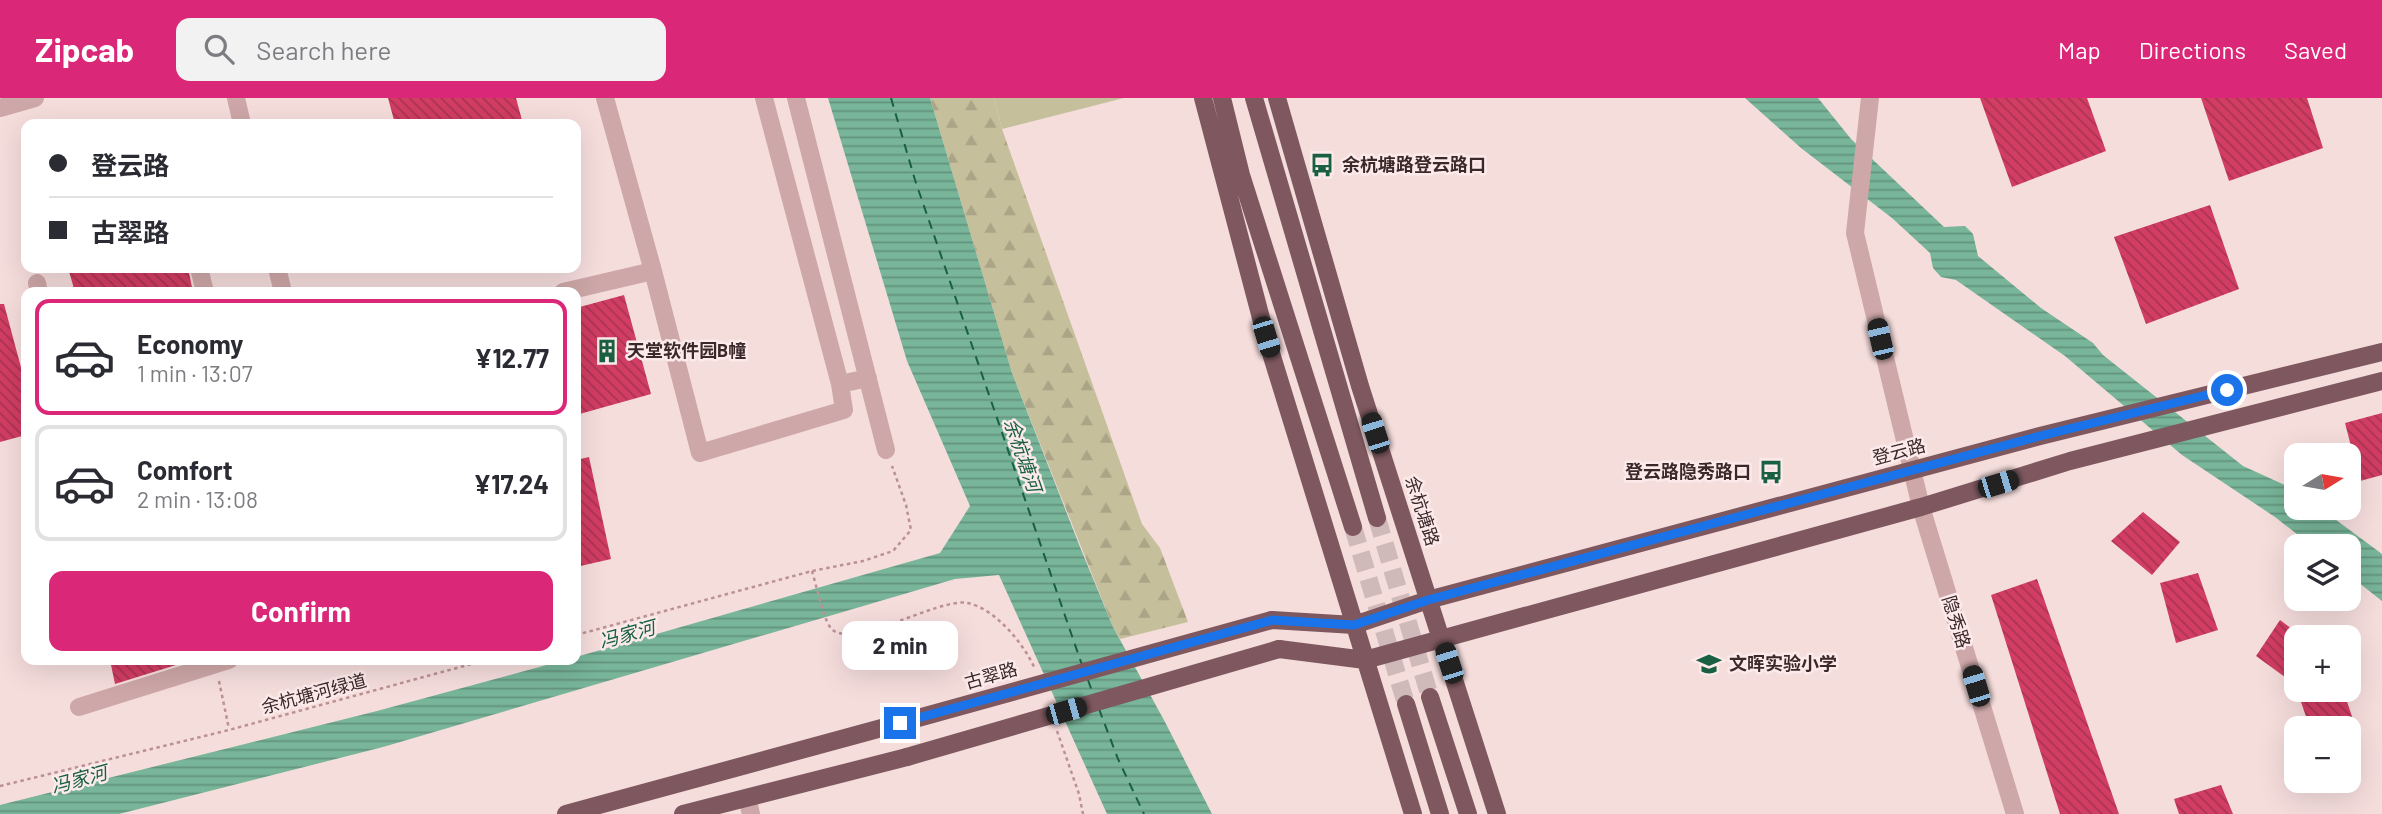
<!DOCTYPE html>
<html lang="en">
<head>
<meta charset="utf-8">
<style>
	body { margin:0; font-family:Barlow,"Noto Sans SC",sans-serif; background:#f2f2f3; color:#2b2b33; height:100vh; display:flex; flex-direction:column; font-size:26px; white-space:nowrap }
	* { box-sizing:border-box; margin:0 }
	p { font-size:23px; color:#7c7c81 }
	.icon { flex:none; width:38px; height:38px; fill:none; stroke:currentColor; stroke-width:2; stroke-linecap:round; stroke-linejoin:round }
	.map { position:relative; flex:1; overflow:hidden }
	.details { position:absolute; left:21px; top:189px; width:560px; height:378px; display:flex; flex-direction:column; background:#fff; border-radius:14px; box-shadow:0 7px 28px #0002 }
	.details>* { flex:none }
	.top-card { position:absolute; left:21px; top:21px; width:560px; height:154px; border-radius:14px; box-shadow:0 7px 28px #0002; display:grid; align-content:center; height:154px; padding:0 28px; background:#fff }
	.needle { width:46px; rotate:79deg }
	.buttons { position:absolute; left:2284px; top:345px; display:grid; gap:14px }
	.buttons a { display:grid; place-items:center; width:77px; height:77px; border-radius:14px; background:#fff; box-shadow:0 7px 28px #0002; font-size:35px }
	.end { position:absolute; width:32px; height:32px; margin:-16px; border:9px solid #1a73e8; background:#fff; box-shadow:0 0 0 4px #fff }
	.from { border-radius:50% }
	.bubble { position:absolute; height:49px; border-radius:14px; background:#fff; box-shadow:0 7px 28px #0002; font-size:23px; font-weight:700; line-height:49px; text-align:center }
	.car { position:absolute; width:21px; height:42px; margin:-21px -10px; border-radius:9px; box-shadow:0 0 5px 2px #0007; background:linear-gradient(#222 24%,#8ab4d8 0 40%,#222 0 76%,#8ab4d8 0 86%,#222 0) }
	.top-card b { display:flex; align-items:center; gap:24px; height:66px; font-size:26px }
	.top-card b+b { border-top:2px solid #e1e1e2 }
	.top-card i { width:18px; height:18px; background:#2b2b33 }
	ul { padding:12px 0 0; list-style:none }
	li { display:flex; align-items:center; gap:21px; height:116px; margin:0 14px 10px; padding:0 14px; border:4px solid #e1e1e2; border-radius:14px }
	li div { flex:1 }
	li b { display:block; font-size:26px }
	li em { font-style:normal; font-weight:700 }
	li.on { border-color:#db2777 }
	li>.icon { width:63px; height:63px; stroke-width:1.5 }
	.primary-button { display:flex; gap:14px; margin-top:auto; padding:14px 28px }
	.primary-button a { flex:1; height:80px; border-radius:14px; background:#db2777; color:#fff; font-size:28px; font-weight:700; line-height:80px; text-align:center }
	header { display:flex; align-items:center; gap:42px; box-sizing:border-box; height:98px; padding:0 35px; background:#db2777; color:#fff }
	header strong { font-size:33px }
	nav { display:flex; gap:38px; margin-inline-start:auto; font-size:24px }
	.search { width:490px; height:63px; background:#f2f2f3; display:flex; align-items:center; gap:18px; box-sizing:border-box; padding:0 24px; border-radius:14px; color:#7c7c81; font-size:26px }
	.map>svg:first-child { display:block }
</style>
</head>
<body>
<header>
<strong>Zipcab</strong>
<div class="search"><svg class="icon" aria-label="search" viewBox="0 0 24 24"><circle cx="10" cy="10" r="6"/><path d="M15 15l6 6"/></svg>Search here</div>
<nav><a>Map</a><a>Directions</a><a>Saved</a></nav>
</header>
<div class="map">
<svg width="2382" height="716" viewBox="0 0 2382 716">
	<defs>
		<pattern id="forest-firs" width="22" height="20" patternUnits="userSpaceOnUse" patternTransform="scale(1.75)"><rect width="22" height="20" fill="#c6bf9b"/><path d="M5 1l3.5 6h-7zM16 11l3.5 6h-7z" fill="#aba486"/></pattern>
		<pattern id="water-rules" width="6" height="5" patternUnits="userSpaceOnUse" patternTransform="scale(1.75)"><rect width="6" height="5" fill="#78b599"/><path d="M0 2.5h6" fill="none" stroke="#63937d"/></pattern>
		<pattern id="building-back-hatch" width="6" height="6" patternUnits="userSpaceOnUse" patternTransform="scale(1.75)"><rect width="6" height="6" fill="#d23d63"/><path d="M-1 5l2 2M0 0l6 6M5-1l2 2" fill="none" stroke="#ab3352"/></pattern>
	</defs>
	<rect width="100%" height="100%" fill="#f5dddc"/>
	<path fill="#c6bf9b" d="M994,0H1124L1002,31Z"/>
	<path fill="url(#forest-firs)" d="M930,0H994L1002,31L1142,426L1160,450L1188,524L1120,541L1113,529L1012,275Z"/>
	<path fill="url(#water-rules)" d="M828,0H930L1012,275L1080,449L1113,529L1165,624L1212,716H1107L999,477L955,481L383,649L119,716H0V707L377,613L565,562H576V559L940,455L970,408L907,263Z
		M1745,0H1818L1851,41L1944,129L1965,128L1973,136L1978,158L2041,210L2093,245L2103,257L2243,368L2296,392V410H2320L2382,456V503L2349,477L2348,448H2312L2275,419L2182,357L2065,258L1956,182L1941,179L1933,170L1930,155L1892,120L1801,50Z"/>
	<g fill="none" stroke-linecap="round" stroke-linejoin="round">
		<path stroke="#196042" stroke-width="2" stroke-dasharray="9 7" stroke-linecap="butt" d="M891,0L915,82L1082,567
			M1088,582L1093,596
			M1099,611L1118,661L1144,716"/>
	</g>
	<path fill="url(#building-back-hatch)" d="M388,0H516L523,26H395Z
		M1980,0H2087L2106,53L2012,89Z
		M2201,0H2307L2323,50L2229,83Z
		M2210,107L2239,191L2146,226L2114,139Z
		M68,170H188L193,194H75Z
		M624,197L651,296L576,317V210Z
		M0,206H4L26,288V337L0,344Z
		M2382,315V377L2360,383L2345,325Z
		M589,359L611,461L576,469V362Z
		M2143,414L2180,444L2152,477L2111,443Z
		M2198,475L2218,532L2176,545L2160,485Z
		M2037,481L2119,716H2060L1991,497Z
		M2280,522L2296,534V587L2256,558Z
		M110,562H192L115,586Z
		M2343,592L2356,630H2310L2301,604Z
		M2221,687L2233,716H2179L2174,701Z"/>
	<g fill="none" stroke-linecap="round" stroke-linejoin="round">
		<path stroke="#d0b9b9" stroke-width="18" stroke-dasharray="18 9" stroke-linecap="butt" d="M1377,420L1430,599
			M1353,429L1406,606"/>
		<path stroke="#bb9193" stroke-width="2.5" stroke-dasharray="3.5 3.5" stroke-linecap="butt" d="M812,473C816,486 823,519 830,529C848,555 939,499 967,505C995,510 1024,546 1035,571
			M576,537L812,473L863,463L893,453L911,432L906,407L892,368
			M219,583L229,631
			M1057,633L1079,696L1083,716
			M0,688L229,632L486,562"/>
		<path stroke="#cea7a8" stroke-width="18" d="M236,0L242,26
			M764,0L840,286L868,280
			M796,0L886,352
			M1870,0L1855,135L1921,409L2015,716
			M0,10L35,0
			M199,170L205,194
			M277,170L283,194
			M653,173L700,355L844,312L840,286
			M37,185L39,194
			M563,194L653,173L605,0
			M79,609L229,562
			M747,700L751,716"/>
		<path stroke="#7e585e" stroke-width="18" d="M1203,0L1266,239L1413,716
			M1222,0L1241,77L1353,429
			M1254,0L1377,420
			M1277,0L1360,288L1497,716
			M1272,522L1354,527L1428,502L2040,338L2382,254
			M1279,551L1365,562L1921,409L2070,363L2382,283
			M1430,599L1468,716
			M1406,606L1440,716
			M566,716L900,625
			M683,716L907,659"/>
		<path stroke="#7e585e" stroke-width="18" d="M900,625L1272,522
			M907,659L1279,551"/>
	</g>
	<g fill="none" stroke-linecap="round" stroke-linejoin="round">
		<path stroke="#1a73e8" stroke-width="9" d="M900,625L1272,522L1354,527L1428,502L1752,415L2040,338L2227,292"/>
	</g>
	<defs>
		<g id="bus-bare" transform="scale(1.89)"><path d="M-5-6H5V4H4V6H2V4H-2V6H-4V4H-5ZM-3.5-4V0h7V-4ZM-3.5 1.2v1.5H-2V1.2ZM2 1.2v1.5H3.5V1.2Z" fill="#196042" stroke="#fceaea" stroke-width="2.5" paint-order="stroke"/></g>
		<g id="building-bare" transform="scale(1.89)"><path d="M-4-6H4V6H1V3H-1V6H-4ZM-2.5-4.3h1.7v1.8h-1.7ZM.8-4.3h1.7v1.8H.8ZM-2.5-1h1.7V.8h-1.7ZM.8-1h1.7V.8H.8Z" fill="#196042" stroke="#fceaea" stroke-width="2.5" paint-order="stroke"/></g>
		<g id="school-bare" transform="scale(1.89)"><path d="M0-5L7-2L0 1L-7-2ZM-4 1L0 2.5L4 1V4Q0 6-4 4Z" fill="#196042" stroke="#fceaea" stroke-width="2.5" paint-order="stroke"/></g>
	</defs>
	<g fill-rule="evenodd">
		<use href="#bus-bare" x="1322" y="67"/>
		<use href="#building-bare" x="607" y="253"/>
		<use href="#bus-bare" x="1771" y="374"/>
		<use href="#school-bare" x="1709" y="566"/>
	</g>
	<g text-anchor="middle" stroke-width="5" stroke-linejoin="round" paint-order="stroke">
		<g font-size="18" font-weight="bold" fill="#3a282b" stroke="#fceaea" text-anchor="start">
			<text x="1342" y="73">余杭塘路登云路口</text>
			<text x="627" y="259">天堂软件园B幢</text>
			<text x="1751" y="380" text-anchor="end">登云路隐秀路口</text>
			<text x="1729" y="572">文晖实验小学</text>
		</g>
		<g font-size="18" fill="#3a282b" stroke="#fceaea">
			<text transform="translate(1899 354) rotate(-15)" y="6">登云路</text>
			<text transform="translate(1422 413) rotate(72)" y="6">余杭塘路</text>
			<text transform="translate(1956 524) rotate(73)" y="6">隐秀路</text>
			<text transform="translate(991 578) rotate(-16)" y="6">古翠路</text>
			<text transform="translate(314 596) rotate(-15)" y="6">余杭塘河绿道</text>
		</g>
		<g font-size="19" font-style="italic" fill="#196042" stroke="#fceaea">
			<text transform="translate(1023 357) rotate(71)" y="7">余杭塘河</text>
			<text transform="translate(627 536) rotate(-15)" y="7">冯家河</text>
			<text transform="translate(79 681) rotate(-15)" y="7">冯家河</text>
		</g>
	</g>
</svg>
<div class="buttons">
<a><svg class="needle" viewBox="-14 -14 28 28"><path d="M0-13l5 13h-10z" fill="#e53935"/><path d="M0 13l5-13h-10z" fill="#7c7c81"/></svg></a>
<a><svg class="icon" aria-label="layers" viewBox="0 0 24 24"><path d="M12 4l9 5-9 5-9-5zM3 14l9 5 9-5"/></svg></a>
<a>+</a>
<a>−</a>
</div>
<i class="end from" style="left:2227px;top:292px"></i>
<i class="end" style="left:900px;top:625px"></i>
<div class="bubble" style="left:842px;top:523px;width:116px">2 min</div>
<i class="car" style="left:1266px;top:239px;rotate:163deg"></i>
<i class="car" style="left:1880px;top:241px;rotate:347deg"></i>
<i class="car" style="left:1375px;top:335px;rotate:342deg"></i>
<i class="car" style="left:1998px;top:386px;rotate:73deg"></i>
<i class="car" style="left:1449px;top:565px;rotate:342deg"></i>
<i class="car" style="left:1976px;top:588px;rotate:343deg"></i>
<i class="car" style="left:1066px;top:613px;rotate:74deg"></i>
<div class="top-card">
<b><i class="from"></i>登云路</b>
<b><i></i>古翠路</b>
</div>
<section class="details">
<ul>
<li class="on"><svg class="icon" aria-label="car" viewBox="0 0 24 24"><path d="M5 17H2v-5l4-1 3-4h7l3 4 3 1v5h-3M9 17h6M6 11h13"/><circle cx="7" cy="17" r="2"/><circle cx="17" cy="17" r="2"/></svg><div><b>Economy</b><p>1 min · 13:07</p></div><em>¥12.77</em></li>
<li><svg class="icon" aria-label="car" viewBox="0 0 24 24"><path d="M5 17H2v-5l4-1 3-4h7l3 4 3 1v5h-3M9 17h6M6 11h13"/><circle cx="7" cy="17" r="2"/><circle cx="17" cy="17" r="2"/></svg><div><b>Comfort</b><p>2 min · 13:08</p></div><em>¥17.24</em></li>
</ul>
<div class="primary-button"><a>Confirm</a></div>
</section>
</div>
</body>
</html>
